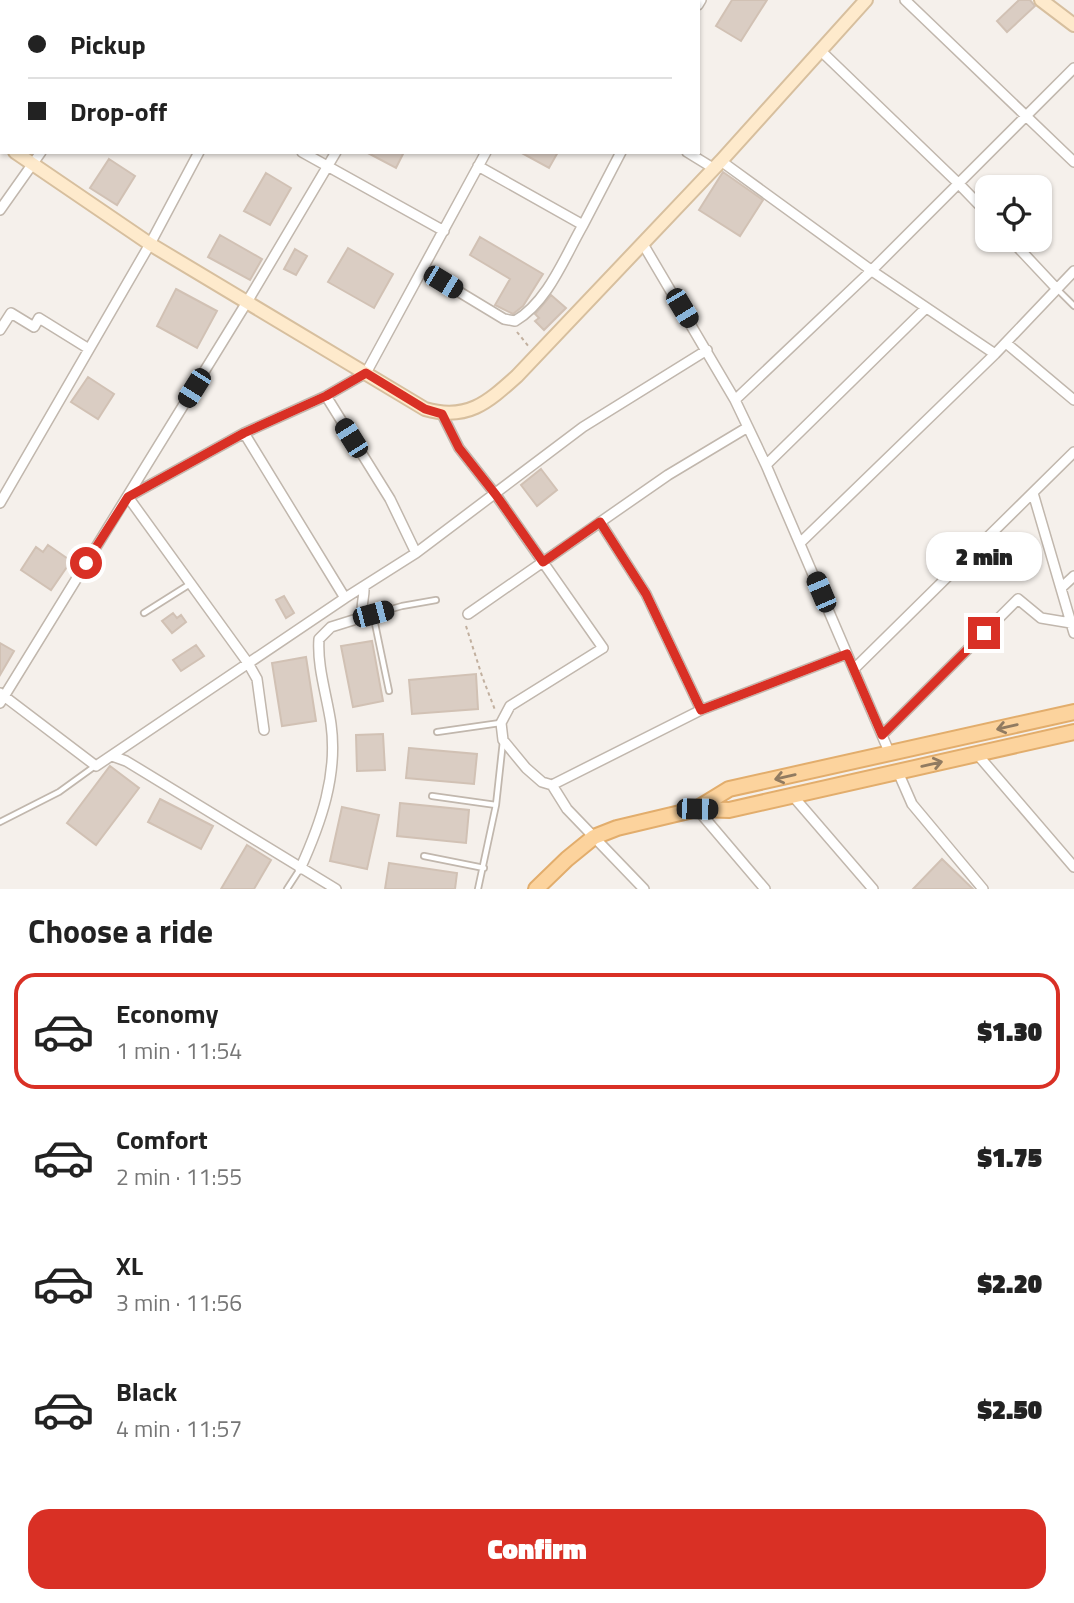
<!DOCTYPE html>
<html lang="en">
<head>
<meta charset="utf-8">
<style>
	body { margin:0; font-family:"Titillium Web",sans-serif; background:#f2f2f2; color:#222; height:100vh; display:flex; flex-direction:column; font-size:26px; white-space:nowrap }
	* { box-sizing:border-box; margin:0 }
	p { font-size:23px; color:#767676 }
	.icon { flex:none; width:38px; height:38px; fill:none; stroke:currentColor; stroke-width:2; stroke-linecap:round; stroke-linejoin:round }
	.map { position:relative; height:889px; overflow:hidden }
	.sheet { display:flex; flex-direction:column; background:#fff; flex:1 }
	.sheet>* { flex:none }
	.banner { position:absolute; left:0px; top:0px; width:700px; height:154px; box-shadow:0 2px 5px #0004; display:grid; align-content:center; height:154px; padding:0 28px; background:#fff }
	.controls { position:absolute; left:975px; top:175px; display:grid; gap:14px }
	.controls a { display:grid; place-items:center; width:77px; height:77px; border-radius:14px; background:#fff; box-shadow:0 2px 5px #0004; font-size:35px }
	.end { position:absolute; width:32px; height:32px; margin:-16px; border:9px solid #d93025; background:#fff; box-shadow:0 0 0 4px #fff }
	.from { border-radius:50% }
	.bubble { position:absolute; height:49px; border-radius:21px; background:#fff; box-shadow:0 2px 5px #0004; font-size:23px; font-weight:800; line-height:49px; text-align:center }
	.car { position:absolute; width:21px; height:42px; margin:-21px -10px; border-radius:9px; box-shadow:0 0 5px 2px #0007; background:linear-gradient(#222 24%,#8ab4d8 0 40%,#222 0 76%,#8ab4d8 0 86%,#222 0) }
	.banner b { display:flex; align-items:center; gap:24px; height:66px; font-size:26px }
	.banner b+b { border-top:2px solid #e0e0e0 }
	.banner i { width:18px; height:18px; background:#222 }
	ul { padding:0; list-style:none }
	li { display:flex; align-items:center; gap:21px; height:116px; margin:0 14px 10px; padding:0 14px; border:4px solid transparent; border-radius:21px }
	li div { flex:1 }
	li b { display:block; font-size:26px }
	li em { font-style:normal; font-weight:800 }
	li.current { border-color:#d93025 }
	li>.icon { width:63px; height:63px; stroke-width:1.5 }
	h2 { padding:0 28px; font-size:32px; line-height:84px }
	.button { display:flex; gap:14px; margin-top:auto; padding:14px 28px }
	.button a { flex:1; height:80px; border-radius:21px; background:#d93025; color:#fff; font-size:28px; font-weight:800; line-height:80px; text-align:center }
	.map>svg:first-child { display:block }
</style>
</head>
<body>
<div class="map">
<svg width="1074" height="889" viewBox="0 0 1074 889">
	<rect width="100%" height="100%" fill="#f5f0eb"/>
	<path fill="#dacdc3" stroke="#d1c1b4" stroke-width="2" d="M732,0H767L741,41L716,26Z
		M1019,0H1030L1035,6L1007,32L997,21Z
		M366,152H404L396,168Z
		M520,152H558L549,168Z
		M109,159L135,176L117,205L90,188Z
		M723,172L763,200L740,236L699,210Z
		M266,173L291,188L270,225L244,211Z
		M220,235L262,259L250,280L208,257Z
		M480,237L543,274L523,306L513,314L495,305L510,279L470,255Z
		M348,248L393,274L374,308L328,282Z
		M295,249L307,256L296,275L284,269Z
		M176,289L217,311L197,348L157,326Z
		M551,295L566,308L544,330L535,321L539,318L535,314Z
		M88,377L114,394L98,419L71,402Z
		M541,469L557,490L537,506L521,485Z
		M48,545L71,561L51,590L21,570L36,547L43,552Z
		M284,596L294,613L286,618L276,600Z
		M173,613L177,618L181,615L186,622L172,633L162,621Z
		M372,641L383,701L353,707L341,646Z
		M0,643L14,651L0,675Z
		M196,645L204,656L181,671L173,660Z
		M306,657L316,721L282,726L272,663Z
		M476,674L478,709L412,714L409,680Z
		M383,734L385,770L357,771L356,735Z
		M409,748L477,754L474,784L406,778Z
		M110,766L139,788L96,845L67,823Z
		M160,799L213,826L201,849L148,822Z
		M400,803L469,810L466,843L397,836Z
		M342,807L379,815L367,869L330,861Z
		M247,845L271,860L254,889H221Z
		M942,859L973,889H913Z
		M389,863L457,873L455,889H385Z"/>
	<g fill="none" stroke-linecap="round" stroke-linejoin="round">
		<g stroke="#c1b7ad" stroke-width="8">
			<path id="lane" d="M1057,289L1074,306
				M144,613L190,584
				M373,614L389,691
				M363,617L402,606L436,600
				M437,732L500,723
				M432,796L496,805
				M0,822L59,792L95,766
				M424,856L484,868
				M287,889L300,869
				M478,889L496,805L503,741"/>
		</g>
		<g stroke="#c1b7ad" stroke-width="12">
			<path id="street" d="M6,0L8,2
				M231,0L234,2
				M547,0L550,2
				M671,0L674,2
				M905,0L1074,162
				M130,2L132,0
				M280,2L281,0
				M420,2L421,0
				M565,2L566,0
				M698,5L701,0
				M821,51L958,183L987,213
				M302,152L444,231
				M687,152L713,168
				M721,161L875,273L995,354
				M478,166L583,225L621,152
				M0,210L41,152
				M1011,240L1057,289
				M643,244L735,400L766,465L890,754
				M423,270L504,319L515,321C548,302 565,256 583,225
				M0,330L11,313L34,327L39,318L89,349
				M1006,343L1074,400
				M326,396L390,499L416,553
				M735,400L872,270L1074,68
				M442,414L459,448L496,495L603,648L510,706L501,723L503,740L526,768L542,782L552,785L567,809L644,889
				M244,433L345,598
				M766,465L926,308
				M1033,493L1074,633
				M0,503L150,244L199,152
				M600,522L646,594L701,710
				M800,543L995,354L1074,271
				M1061,588L1074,576
				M468,614L668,475L748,427
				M854,669L1074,452
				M0,693L96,766L345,598L416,553L583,427L707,350
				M0,703L247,302L336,152
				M264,730L257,679L248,663L128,497L244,433L326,396L366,373L486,152
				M882,735L1018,599L1041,618L1071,623
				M977,754L1074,867
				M112,756L126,761L336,889
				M898,772L912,804L983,889
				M552,785L701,710L847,654
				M792,795L873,889
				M697,809L765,889
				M300,869C321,823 338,775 331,724C327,696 317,667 319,639L331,627L363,617C360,605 365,597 364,586"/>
		</g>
		<g stroke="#d7bf9e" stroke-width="16">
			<path id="secondary" d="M1041,0L1074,25
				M0,142L2,143
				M15,152L150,244L425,409C467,421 487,403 517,376L721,161L866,0"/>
		</g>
		<g stroke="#e2ad6c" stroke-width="18">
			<path id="primary" d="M698,808L729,789L1074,712
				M536,889L567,859L594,837L617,828L697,809L729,810L1074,732"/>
		</g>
		<path stroke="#c2b09f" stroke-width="2" stroke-dasharray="3.5 3.5" stroke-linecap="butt" d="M517,332L529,347
			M466,626L482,676L495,710"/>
		<use href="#lane" stroke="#fff" stroke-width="4.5"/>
		<use href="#street" stroke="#fff" stroke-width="9"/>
		<use href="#secondary" stroke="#feeacc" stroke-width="12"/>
		<use href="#primary" stroke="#fcd39d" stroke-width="14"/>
	</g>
	<defs><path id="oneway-shaft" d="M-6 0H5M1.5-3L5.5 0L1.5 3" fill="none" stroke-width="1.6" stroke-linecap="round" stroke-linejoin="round" transform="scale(1.75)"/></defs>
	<g stroke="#917b61">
		<use href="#oneway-shaft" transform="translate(1007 727) rotate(167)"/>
		<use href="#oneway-shaft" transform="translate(932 764) rotate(-13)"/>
		<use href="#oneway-shaft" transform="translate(785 777) rotate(167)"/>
	</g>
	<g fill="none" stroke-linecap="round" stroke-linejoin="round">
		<path stroke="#d93025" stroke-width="9" d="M86,563L128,497L244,433L326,396L366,373L425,409L442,414L459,448L496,495L543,562L600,522L646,594L701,710L847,654L882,735L984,633"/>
	</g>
</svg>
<div class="controls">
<a><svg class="icon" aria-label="locate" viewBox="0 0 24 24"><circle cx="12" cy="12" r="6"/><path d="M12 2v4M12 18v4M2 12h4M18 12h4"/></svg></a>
</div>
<i class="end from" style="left:86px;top:563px"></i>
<i class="end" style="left:984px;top:633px"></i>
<div class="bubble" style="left:926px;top:532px;width:116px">2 min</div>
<i class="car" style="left:443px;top:282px;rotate:121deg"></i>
<i class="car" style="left:682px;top:308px;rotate:149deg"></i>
<i class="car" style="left:194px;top:388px;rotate:212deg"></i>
<i class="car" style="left:351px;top:438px;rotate:328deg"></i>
<i class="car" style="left:821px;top:592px;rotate:337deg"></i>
<i class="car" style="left:373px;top:614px;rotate:75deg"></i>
<i class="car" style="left:697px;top:809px;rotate:91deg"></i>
<div class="banner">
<b><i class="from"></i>Pickup</b>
<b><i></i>Drop-off</b>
</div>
</div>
<section class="sheet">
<h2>Choose a ride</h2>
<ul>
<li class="current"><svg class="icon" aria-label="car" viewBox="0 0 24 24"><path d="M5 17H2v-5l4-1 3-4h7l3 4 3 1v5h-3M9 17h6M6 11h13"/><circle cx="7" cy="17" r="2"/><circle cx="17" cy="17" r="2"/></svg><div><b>Economy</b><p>1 min · 11:54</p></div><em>$1.30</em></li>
<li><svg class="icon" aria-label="car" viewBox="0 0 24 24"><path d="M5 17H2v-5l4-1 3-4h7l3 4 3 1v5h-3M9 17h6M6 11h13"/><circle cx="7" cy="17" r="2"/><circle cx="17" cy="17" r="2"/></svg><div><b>Comfort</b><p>2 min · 11:55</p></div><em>$1.75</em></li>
<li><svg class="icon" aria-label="car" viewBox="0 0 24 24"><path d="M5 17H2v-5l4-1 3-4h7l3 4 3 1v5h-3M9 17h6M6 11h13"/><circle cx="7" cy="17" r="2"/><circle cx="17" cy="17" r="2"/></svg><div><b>XL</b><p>3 min · 11:56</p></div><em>$2.20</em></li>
<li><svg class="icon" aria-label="car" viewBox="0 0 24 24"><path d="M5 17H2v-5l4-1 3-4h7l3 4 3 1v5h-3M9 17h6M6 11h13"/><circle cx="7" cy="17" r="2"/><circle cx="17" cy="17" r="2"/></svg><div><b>Black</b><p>4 min · 11:57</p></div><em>$2.50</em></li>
</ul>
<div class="button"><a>Confirm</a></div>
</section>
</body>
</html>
